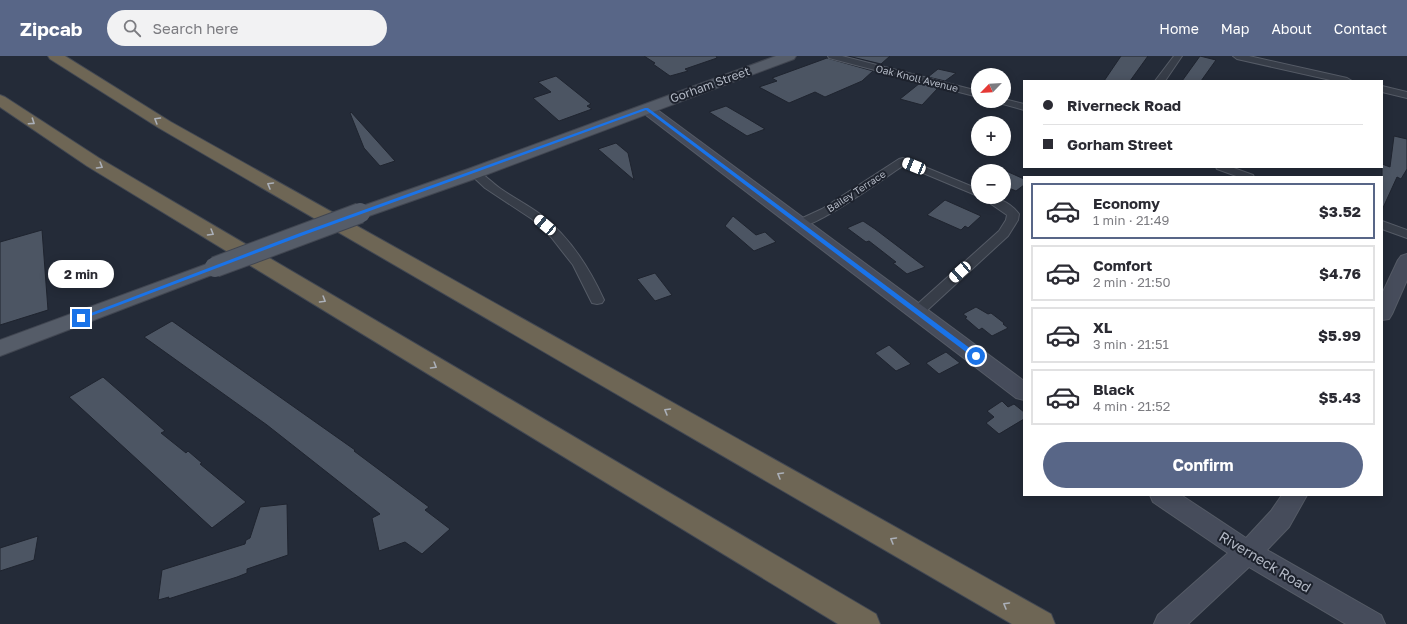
<!DOCTYPE html>
<html lang="en">
<head>
<meta charset="utf-8">
<style>
	body { margin:0; font-family:"Golos Text",sans-serif; background:#f2f2f3; color:#2b2b33; height:100vh; display:flex; flex-direction:column; font-size:15px; white-space:nowrap }
	* { box-sizing:border-box; margin:0 }
	p { font-size:13px; color:#7c7c81 }
	.icon { flex:none; width:22px; height:22px; fill:none; stroke:currentColor; stroke-width:2; stroke-linecap:round; stroke-linejoin:round }
	.map { position:relative; flex:1; overflow:hidden }
	.sheet { position:absolute; left:1023px; top:120px; width:360px; height:320px; display:flex; flex-direction:column; background:#fff; border-radius:0px; box-shadow:0 2px 10px #0003 }
	.sheet>* { flex:none }
	.top-card { position:absolute; left:1023px; top:24px; width:360px; height:88px; border-radius:0px; box-shadow:0 2px 10px #0003; display:grid; align-content:center; height:88px; padding:0 20px; background:#fff }
	.needle { width:26px; rotate:245deg }
	.fabs { position:absolute; left:971px; top:12px; display:grid; gap:8px }
	.fabs a { display:grid; place-items:center; width:40px; height:40px; border-radius:50%; background:#fff; box-shadow:0 2px 10px #0003; font-size:20px }
	.end { position:absolute; width:18px; height:18px; margin:-9px; border:5px solid #1a73e8; background:#fff; box-shadow:0 0 0 2px #fff }
	.from { border-radius:50% }
	.bubble { position:absolute; height:28px; border-radius:14px; background:#fff; box-shadow:0 2px 10px #0003; font-size:13px; font-weight:700; line-height:28px; text-align:center }
	.car { position:absolute; width:12px; height:24px; margin:-12px -6px; border-radius:5px; box-shadow:0 0 3px 1px #0007; background:linear-gradient(#fff 24%,#345 0 40%,#fff 0 76%,#345 0 86%,#fff 0) }
	.top-card b { display:flex; align-items:center; gap:14px; height:38px; font-size:15px }
	.top-card b+b { border-top:1px solid #e1e1e2 }
	.top-card i { width:10px; height:10px; background:#2b2b33 }
	ul { padding:7px 0 0; list-style:none }
	li { display:flex; align-items:center; gap:12px; height:56px; margin:0 8px 6px; padding:0 12px; border:2px solid #e1e1e2; border-radius:0px }
	li div { flex:1 }
	li b { display:block; font-size:15px }
	li em { font-style:normal; font-weight:700 }
	li.selected { border-color:#586687 }
	li>.icon { width:36px; height:36px; stroke-width:1.5 }
	.button { display:flex; gap:8px; margin-top:auto; padding:8px 20px }
	.button a { flex:1; height:46px; border-radius:24px; background:#586687; color:#fff; font-size:16px; font-weight:700; line-height:46px; text-align:center }
	header { display:flex; align-items:center; gap:24px; box-sizing:border-box; height:56px; padding:0 20px; background:#586687; color:#fff }
	header strong { font-size:19px }
	nav { display:flex; gap:22px; margin-inline-start:auto; font-size:14px }
	.search { width:280px; height:36px; background:#f2f2f3; display:flex; align-items:center; gap:10px; box-sizing:border-box; padding:0 14px; border-radius:22px; color:#7c7c81; font-size:15px }
	.map>svg:first-child { display:block }
</style>
</head>
<body>
<header>
<strong>Zipcab</strong>
<div class="search"><svg class="icon" aria-label="search" viewBox="0 0 24 24"><circle cx="10" cy="10" r="6"/><path d="M15 15l6 6"/></svg>Search here</div>
<nav><a>Home</a><a>Map</a><a>About</a><a>Contact</a></nav>
</header>
<div class="map">
<svg width="1407" height="568" viewBox="0 0 1407 568">
	<rect width="100%" height="100%" fill="#242b38"/>
	<path fill="#4c5563" stroke="#1f242f" d="M644,0H716L717,2L685,13L688,15L670,20L653,8L655,7Z
		M848,0H890L881,8Z
		M1121,0H1148L1130,25H1104Z
		M1200,0L1216,4L1201,25H1182Z
		M827,2L873,15L862,25L825,41L815,36L789,47L759,31L777,25L772,22Z
		M938,13L956,17L945,25L928,21Z
		M556,20L591,48L587,50L592,53L559,65L533,42L551,36L538,26Z
		M920,27L938,32L922,49L900,43Z
		M726,50L745,61L765,73L747,80L709,56Z
		M351,56L395,105L380,110L364,92L350,57Z
		M1394,80L1407,83V113L1401,123L1397,121L1382,154V108L1390,111Z
		M616,87L628,97L634,124L598,93Z
		M1004,114L1024,123V129L1016,135L1004,130Z
		M945,144L981,160L968,172L965,170L961,174L927,159Z
		M733,160L756,179L765,176L776,186L754,195L725,170Z
		M863,165L875,173L925,211L907,218L893,207L896,206L869,185L866,186L847,172Z
		M42,174L48,254L0,269V186Z
		M655,217L672,239L655,245L637,223Z
		M976,251L988,258L991,257L1004,267L1003,268L1008,272L992,280L982,272L979,274L965,262L967,261L963,258Z
		M172,265L355,394L354,395L429,451L425,454L450,473L422,498L405,486L379,495L372,462L380,458L267,369L144,281Z
		M889,289L911,308L896,315L875,297Z
		M946,296L960,307L939,318L926,307Z
		M103,321L165,375L161,377L186,397L188,395L202,407L200,408L246,446L212,472L69,341Z
		M1002,345L1008,351L1014,348L1024,356V363L999,378L986,367L994,361L987,355Z
		M287,448L288,499L247,513V517L237,521L168,543L169,541L158,544L162,514L245,488L246,484L250,482L260,451Z
		M38,480L34,504L0,515V492Z"/>
	<g fill="none" stroke-linecap="round" stroke-linejoin="round">
		<g stroke="#555b66" stroke-width="2">
			<path id="street" d="M828,0H842L978,35V41L829,2Z
				M1174,0H1182L1165,25H1155Z
				M1233,0H1249L1347,22L1352,25H1335L1237,3Z
				M1382,30L1407,36V42L1382,36Z
				M1004,43L1024,48V54L999,47L997,45H1004Z
				M903,102L978,133V140L904,109C886,121 812,175 796,171L794,168L796,165L822,153L899,103Z
				M1216,111H1231L1253,119L1254,121H1239L1217,113Z
				M474,114C483,116 493,128 501,133C514,142 528,149 540,158C569,180 589,211 604,244L602,247L597,248L592,247L573,209L551,181L532,163L485,132L469,117Z
				M981,141C997,141 1009,145 1019,158L1018,164L1008,180L922,259L917,261L912,259L910,256L912,253L999,175L1006,164L1007,159Z
				M1382,165L1407,174V182L1382,173Z"/>
		</g>
		<g stroke="#555b66" stroke-width="2">
			<path id="secondary" d="M647,49L652,50L1024,325V344L1016,342L642,56L640,53L642,50Z
				M1407,198V224L1392,258L1389,263L1382,264V238L1398,204L1401,200Z
				M1150,439H1181L1246,482L1271,455L1282,439H1307L1289,471L1267,494L1381,559L1385,568H1346L1249,511L1188,568H1154L1158,559L1228,497L1153,446Z"/>
		</g>
		<g stroke="#414651" stroke-width="2">
			<path id="primary" d="M776,0H796L794,3L480,121L366,161L360,162L354,161L351,157L354,153L468,113Z
				M215,205L222,207L225,211L222,215L0,300V284Z"/>
		</g>
		<g stroke="#424853" stroke-width="2">
			<path id="highway" d="M48,0H65L171,66L1051,558L1055,568H1012L159,72L50,3Z
				M0,39L5,41L99,102L876,558L880,568H838L87,110L0,51Z"/>
		</g>
		<use href="#street" fill="#373d48" fill-rule="evenodd"/>
		<use href="#secondary" fill="#464c5b" fill-rule="evenodd"/>
		<use href="#primary" fill="#555c68" fill-rule="evenodd"/>
		<use href="#highway" fill="#6e6655" fill-rule="evenodd"/>
		<g stroke="#414651" stroke-width="22" stroke-linecap="butt">
			<path id="primary-bridge" d="M215,211L360,157"/>
		</g>
		<use href="#primary-bridge" stroke="#555c68" stroke-width="20"/>
	</g>
	<defs><path id="oneway-chevron" d="M-2-3.5L2.5 0L-2 3.5" fill="none" stroke-width="1.6" stroke-linecap="round" stroke-linejoin="round"/></defs>
	<g stroke="#abb0b9">
		<use href="#oneway-chevron" transform="translate(157 64) rotate(-149)"/>
		<use href="#oneway-chevron" transform="translate(32 66) rotate(34)"/>
		<use href="#oneway-chevron" transform="translate(100 110) rotate(31)"/>
		<use href="#oneway-chevron" transform="translate(270 129) rotate(-150)"/>
		<use href="#oneway-chevron" transform="translate(211 177) rotate(31)"/>
		<use href="#oneway-chevron" transform="translate(323 244) rotate(31)"/>
		<use href="#oneway-chevron" transform="translate(434 310) rotate(31)"/>
		<use href="#oneway-chevron" transform="translate(667 355) rotate(-150)"/>
		<use href="#oneway-chevron" transform="translate(780 419) rotate(-150)"/>
		<use href="#oneway-chevron" transform="translate(893 484) rotate(-150)"/>
		<use href="#oneway-chevron" transform="translate(1006 549) rotate(-150)"/>
	</g>
	<path fill="#1a73e8" d="M645,52H648L979,299V302H974L646,54L304,179L83,263L78,262L300,177Z"/>
	<g text-anchor="middle" stroke-width="4" stroke-linejoin="round" paint-order="stroke">
		<g font-size="10" fill="#b2b8c4" stroke="#1d222d">
			<text transform="translate(917 22) rotate(14)" y="4">Oak Knoll Avenue</text>
			<text transform="translate(856 135) rotate(-33)" y="4">Bailey Terrace</text>
		</g>
		<g font-size="12" fill="#b2b8c4" stroke="#1d222d">
			<text transform="translate(710 29) rotate(-20)" y="4">Gorham Street</text>
		</g>
		<g font-size="14" fill="#b2b8c4" stroke="#1d222d">
			<text transform="translate(1265 506) rotate(31)" y="5">Riverneck Road</text>
		</g>
	</g>
</svg>
<div class="fabs">
<a><svg class="needle" viewBox="-14 -14 28 28"><path d="M0-13l5 13h-10z" fill="#e53935"/><path d="M0 13l5-13h-10z" fill="#7c7c81"/></svg></a>
<a>+</a>
<a>−</a>
</div>
<i class="end from" style="left:976px;top:300px"></i>
<i class="end" style="left:81px;top:262px"></i>
<div class="bubble" style="left:48px;top:204px;width:66px">2 min</div>
<i class="car" style="left:914px;top:110px;rotate:292deg"></i>
<i class="car" style="left:545px;top:169px;rotate:310deg"></i>
<i class="car" style="left:960px;top:216px;rotate:228deg"></i>
<div class="top-card">
<b><i class="from"></i>Riverneck Road</b>
<b><i></i>Gorham Street</b>
</div>
<section class="sheet">
<ul>
<li class="selected"><svg class="icon" aria-label="car" viewBox="0 0 24 24"><path d="M5 17H2v-5l4-1 3-4h7l3 4 3 1v5h-3M9 17h6M6 11h13"/><circle cx="7" cy="17" r="2"/><circle cx="17" cy="17" r="2"/></svg><div><b>Economy</b><p>1 min · 21:49</p></div><em>$3.52</em></li>
<li><svg class="icon" aria-label="car" viewBox="0 0 24 24"><path d="M5 17H2v-5l4-1 3-4h7l3 4 3 1v5h-3M9 17h6M6 11h13"/><circle cx="7" cy="17" r="2"/><circle cx="17" cy="17" r="2"/></svg><div><b>Comfort</b><p>2 min · 21:50</p></div><em>$4.76</em></li>
<li><svg class="icon" aria-label="car" viewBox="0 0 24 24"><path d="M5 17H2v-5l4-1 3-4h7l3 4 3 1v5h-3M9 17h6M6 11h13"/><circle cx="7" cy="17" r="2"/><circle cx="17" cy="17" r="2"/></svg><div><b>XL</b><p>3 min · 21:51</p></div><em>$5.99</em></li>
<li><svg class="icon" aria-label="car" viewBox="0 0 24 24"><path d="M5 17H2v-5l4-1 3-4h7l3 4 3 1v5h-3M9 17h6M6 11h13"/><circle cx="7" cy="17" r="2"/><circle cx="17" cy="17" r="2"/></svg><div><b>Black</b><p>4 min · 21:52</p></div><em>$5.43</em></li>
</ul>
<div class="button"><a>Confirm</a></div>
</section>
</div>
</body>
</html>
